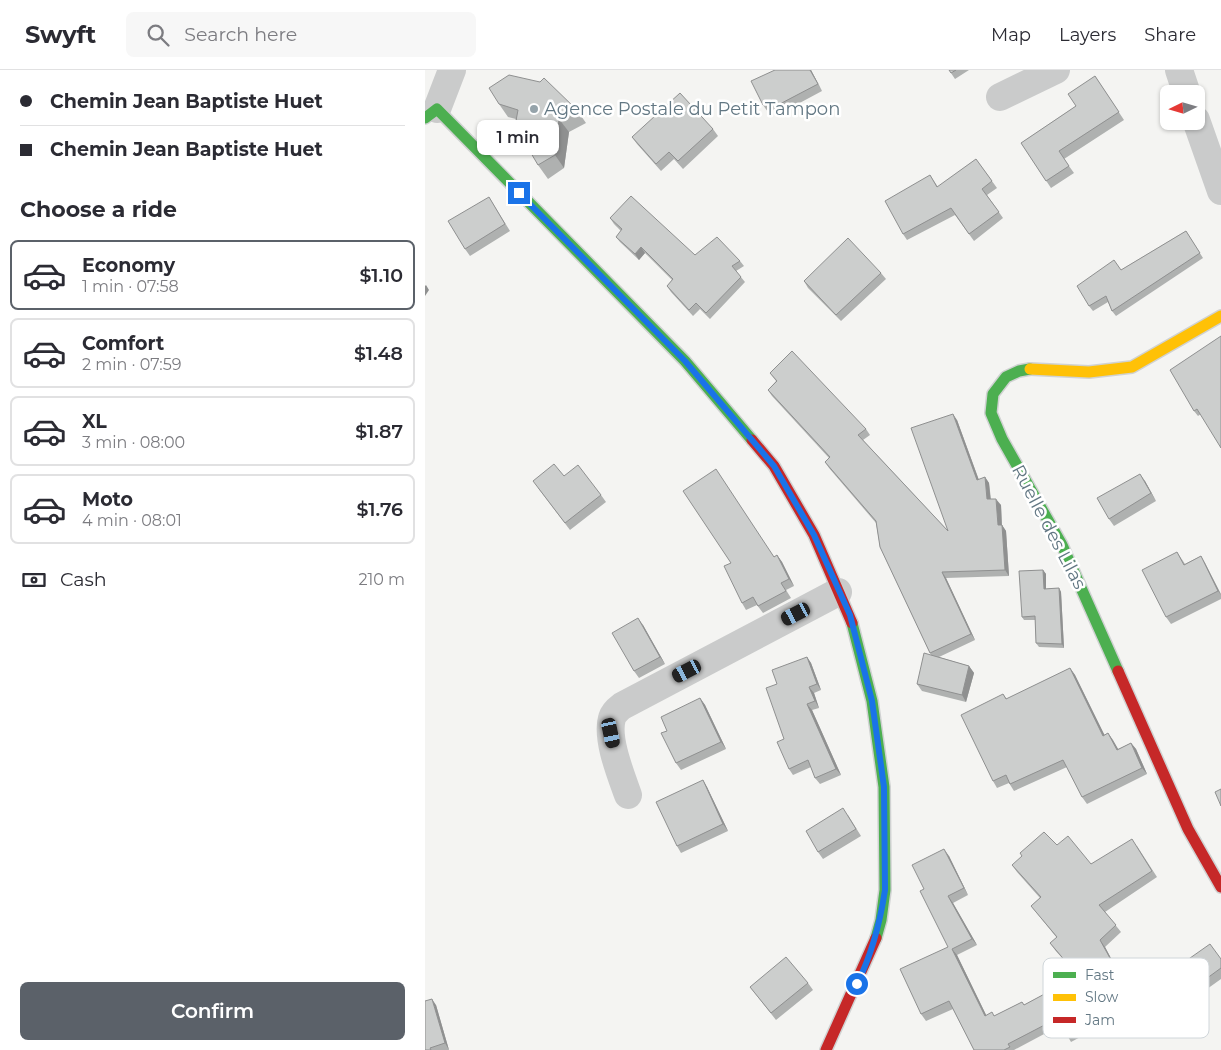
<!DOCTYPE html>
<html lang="en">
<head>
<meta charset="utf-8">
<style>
	body { margin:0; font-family:Montserrat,sans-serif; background:#f7f7f7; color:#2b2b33; height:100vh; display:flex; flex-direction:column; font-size:19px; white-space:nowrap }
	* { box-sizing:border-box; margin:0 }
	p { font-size:16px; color:#7c7c81 }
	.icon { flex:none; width:28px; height:28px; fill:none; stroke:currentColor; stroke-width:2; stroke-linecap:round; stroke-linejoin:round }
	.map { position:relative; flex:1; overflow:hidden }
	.sheet { display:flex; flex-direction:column; background:#fff; width:425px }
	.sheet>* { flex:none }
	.hud { display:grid; align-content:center; height:110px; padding:0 20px; background:#fff }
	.needle { width:32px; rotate:265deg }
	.tools { position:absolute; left:735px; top:15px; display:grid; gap:10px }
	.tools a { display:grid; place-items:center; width:45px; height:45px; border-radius:8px; background:#fff; box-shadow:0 1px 4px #0004; font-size:25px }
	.end { position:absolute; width:22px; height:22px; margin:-11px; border:6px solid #1a73e8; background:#fff; box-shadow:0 0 0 2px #fff }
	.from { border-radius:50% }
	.bubble { position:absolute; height:35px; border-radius:8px; background:#fff; box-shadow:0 1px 4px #0004; font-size:16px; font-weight:600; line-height:35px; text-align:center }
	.car { position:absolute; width:15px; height:30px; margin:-15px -8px; border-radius:6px; box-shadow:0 0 4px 1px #0007; background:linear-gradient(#222 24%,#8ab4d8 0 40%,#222 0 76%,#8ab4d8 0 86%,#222 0) }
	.hud b { display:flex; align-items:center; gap:18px; height:48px; font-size:19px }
	.hud b+b { border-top:1px solid #e1e1e2 }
	.hud i { width:12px; height:12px; background:#2b2b33 }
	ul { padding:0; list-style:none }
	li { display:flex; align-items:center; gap:15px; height:70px; margin:0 10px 8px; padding:0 10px; border:2px solid #e1e1e2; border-radius:8px }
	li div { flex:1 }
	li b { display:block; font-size:19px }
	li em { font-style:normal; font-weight:600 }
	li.on { border-color:#5b6169 }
	li>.icon { width:45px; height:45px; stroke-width:1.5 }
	h2 { padding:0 20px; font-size:22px; line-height:60px }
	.pay { display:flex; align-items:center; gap:12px; height:55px; padding:0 20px; font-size:19px }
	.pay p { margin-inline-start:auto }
	.action { display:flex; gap:10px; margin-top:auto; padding:10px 20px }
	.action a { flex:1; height:58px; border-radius:8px; background:#5b6169; color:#fff; font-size:20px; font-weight:600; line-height:58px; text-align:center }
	header { display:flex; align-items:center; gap:30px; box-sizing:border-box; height:70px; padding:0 25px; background:#fff; border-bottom:1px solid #e1e1e2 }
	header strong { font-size:24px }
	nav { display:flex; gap:28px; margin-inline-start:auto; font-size:18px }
	.search { width:350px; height:45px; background:#f7f7f7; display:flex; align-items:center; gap:12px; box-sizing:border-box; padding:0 18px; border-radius:8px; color:#7c7c81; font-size:19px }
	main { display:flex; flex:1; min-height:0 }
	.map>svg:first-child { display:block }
</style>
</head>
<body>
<header>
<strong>Swyft</strong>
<div class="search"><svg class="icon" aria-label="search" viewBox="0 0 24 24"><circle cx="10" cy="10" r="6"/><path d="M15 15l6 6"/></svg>Search here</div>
<nav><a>Map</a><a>Layers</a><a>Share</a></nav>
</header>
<main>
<section class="sheet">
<div class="hud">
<b><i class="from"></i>Chemin Jean Baptiste Huet</b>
<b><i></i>Chemin Jean Baptiste Huet</b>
</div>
<h2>Choose a ride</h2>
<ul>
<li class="on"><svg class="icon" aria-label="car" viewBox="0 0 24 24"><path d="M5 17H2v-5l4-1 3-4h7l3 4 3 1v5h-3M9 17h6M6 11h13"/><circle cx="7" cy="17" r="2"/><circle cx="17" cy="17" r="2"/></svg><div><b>Economy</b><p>1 min · 07:58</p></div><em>$1.10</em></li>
<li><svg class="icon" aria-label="car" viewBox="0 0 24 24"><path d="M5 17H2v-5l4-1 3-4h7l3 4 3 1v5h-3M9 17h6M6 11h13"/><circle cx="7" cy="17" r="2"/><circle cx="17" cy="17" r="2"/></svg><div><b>Comfort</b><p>2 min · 07:59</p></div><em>$1.48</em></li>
<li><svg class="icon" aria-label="car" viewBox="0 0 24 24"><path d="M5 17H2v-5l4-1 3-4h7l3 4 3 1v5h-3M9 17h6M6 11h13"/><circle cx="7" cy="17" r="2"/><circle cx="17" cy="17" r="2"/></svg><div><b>XL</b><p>3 min · 08:00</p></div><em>$1.87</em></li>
<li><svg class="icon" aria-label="car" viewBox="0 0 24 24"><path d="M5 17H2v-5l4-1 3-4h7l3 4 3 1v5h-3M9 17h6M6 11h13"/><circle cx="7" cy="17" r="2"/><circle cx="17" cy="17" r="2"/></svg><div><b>Moto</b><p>4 min · 08:01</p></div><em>$1.76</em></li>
</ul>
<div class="pay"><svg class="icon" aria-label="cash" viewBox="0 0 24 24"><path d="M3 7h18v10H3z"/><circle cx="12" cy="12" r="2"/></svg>Cash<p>210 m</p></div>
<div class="action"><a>Confirm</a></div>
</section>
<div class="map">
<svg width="796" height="980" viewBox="0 0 796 980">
	<rect width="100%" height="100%" fill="#f4f4f2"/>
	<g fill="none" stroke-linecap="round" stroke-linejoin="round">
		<g stroke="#d0d2d2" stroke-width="14">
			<path id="fast" d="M0,48L12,39L260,291L327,370
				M605,299L594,301L581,307L568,324L566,343L577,369L637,475L693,601
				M427,553L447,631L459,717L460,820L456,850L451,868"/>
		</g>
		<g stroke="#d0d2d2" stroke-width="14">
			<path id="slow" d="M605,299L664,302L707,297L796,246"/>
		</g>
		<g stroke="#d0d2d2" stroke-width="14">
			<path id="jam" d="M327,370L349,396L389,465L427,553
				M693,601L763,759L796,817
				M401,980L451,868"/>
		</g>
		<path stroke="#cacbcb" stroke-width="28" d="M754,0L762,24
			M575,27L631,0
			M12,39L27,0
			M771,50L796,121
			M203,725C196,705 181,669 187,648C188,644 193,639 197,636L413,522"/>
		<use href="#fast" stroke="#4caf50" stroke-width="11"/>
		<use href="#slow" stroke="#ffc107" stroke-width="11"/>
		<use href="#jam" stroke="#c62828" stroke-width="11"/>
	</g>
	<path fill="#afb1b0" d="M386,0L397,21L356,43L352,38L343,42L338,35Z
		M524,0H544L530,9Z
		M670,6L699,50L639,89L649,103L626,118L596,73L651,36Z
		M74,34L152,40L161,53L144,62L139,98L123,109L113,95L104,70L99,69L90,56L91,49L83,47Z
		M288,59L293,66L258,99L249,89L236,101L212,74L207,67Z
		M551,89L572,118L562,125L578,148L549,171L530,145L482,170L478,164L505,105L513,117Z
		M64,127L85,161L45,186L40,179Z
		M185,148L270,185L315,191L319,196L311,201L320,212L285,249L275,239L268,246L246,222L242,216L247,210L220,183L214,190L195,172L191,167L196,161L189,154Z
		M761,161L778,188L691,246L687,241L683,232L668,241L664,236L696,200Z
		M456,203L461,209L416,251L383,218L379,211Z
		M796,266L776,344L773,346L769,341Z
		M345,303L441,359L445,365L438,370L523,461L532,350L554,410L560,407L564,413L566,429L576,435L577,455L581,461L584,506L521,508L550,570L514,587L544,596L549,603L541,632L497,621L492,614L506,585L455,477L451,453L404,398L400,392L404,388L347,326L343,320L351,311Z
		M139,406L176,425L181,432L145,460L113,418Z
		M720,411L731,431L689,456L684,449Z
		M752,482L760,494L776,486L780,493L796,524V529L746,554L741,547Z
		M352,485L357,492L369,516L361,520L366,528L338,543L332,535L321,540L317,533L349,487Z
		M618,500L621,504V519L634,518L636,522L639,578L614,577L611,573L610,550H599L597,547Z
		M218,555L240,594L214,608L209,601Z
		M382,587L386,593L396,620L389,623L394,638L387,640L416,705L395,714L390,708L386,697L368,705L364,699L352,614Z
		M645,598L650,605L679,665L683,663L693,679L706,673L711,679L722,704L662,734L657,727L642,697L589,721L584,713L572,718L568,711L578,624L582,629Z
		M275,628L280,635L301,679L256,700L251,693L242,661Z
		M278,710L282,717L303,761L256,783L252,776Z
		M423,745L436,766L398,789L393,782Z
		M632,775L666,794L712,776L732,807L680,842L696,862L680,877L705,924L696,929L702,942L646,972L642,965L636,955L589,980H549L528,939L501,951L496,944L523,877L499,819L524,786L543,825L528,833L552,875L532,885L561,945L569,946L597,932L599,935L653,906L630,880L625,873L632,868L606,836L615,828L592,802L587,795Z
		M796,889V909L768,929L748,900Z
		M383,913L388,920L351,950L325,917Z
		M11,935L24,980H0Z"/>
	<path fill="#8f9090" d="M385,0H386L397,21Z
		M134,49L144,62L139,98L130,85Z
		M216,177L220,183L214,190L210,184Z
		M1,215L4,220L0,226V216Z
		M528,344L532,350L556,416L552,410Z
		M715,404L720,411L731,431L726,423Z
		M560,407L564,413L566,435L562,429Z
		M571,429L576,435L577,461L573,455Z
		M577,455L581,461L584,506L580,500Z
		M352,485L357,492L369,516L364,509Z
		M776,486L780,493L796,525L793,521Z
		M618,500L621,504V523L619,519Z
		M517,502L521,508L550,570L546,564Z
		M634,518L636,522L639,578L637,574Z
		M213,548L218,555L240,594L235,587Z
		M382,587L386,593L396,620L392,614Z
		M544,596L549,603L541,632L537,625Z
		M645,598L650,605L683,672L678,666Z
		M384,617L389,623L394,638L390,631Z
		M275,628L280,635L301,679L296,672Z
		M382,634L387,640L416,705L411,699Z
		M683,663L688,670L697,686L692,680Z
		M706,673L711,679L722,704L717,698Z
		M278,710L282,717L303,761L298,754Z
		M519,779L524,786L543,825L539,818Z
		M523,826L528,833L552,875L547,869Z
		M675,870L680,877L705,924L701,917Z
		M527,879L532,885L565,953L560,946Z
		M691,923L696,929L702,942L697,935Z
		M7,929L11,935L24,980L20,973Z"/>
	<path fill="#cccecd" stroke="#8f9090" d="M350,0H385L393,14L351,36L347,30L338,35L326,11Z
		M524,0H531L526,3Z
		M84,5L115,12L119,8L152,40L134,49L130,85L113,95L103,78L105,59L90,56L93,40L74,34L64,18Z
		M670,6L694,42L634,81L644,96L621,111L596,73L651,36L643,24Z
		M255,23L288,59L253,91L244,82L231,94L207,67Z
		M551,89L567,111L557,119L574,142L544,164L526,138L478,164L460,131L505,105L512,117Z
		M206,126L270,185L292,167L315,191L307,196L316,207L281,243L271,233L264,240L242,216L248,209L216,177L210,184L191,167L197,159L185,148Z
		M64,127L80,154L40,179L23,151Z
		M761,161L775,183L687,241L681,226L664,236L652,216L689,190L696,200Z
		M423,168L456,203L411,245L379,211Z
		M796,266V378L772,339L769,341L745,300Z
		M367,281L441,359L433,365L523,461L486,358L528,344L552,410L560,407L562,429H571L573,455H577L580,500L517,502L546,564L505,583L455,477L451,451L400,392L405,387L343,320L352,311L345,303Z
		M129,394L139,406L153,395L176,425L140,453L108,411Z
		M291,399L349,487L352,485L364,509L356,513L361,521L333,536L328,527L317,533L299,496L306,493L258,421Z
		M715,404L726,423L684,449L672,428Z
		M752,482L759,495L776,486L793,521L741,547L717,500Z
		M618,500L619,519L634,518L637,574L611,573L610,546L597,547L594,501Z
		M213,548L235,587L209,601L187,563Z
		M499,583L544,596L537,625L492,614Z
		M382,587L392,614L384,617L390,631L382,634L411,699L390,708L383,690L364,699L352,672L359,669L341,618L352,614L347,600Z
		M645,598L678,666L683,663L692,680L706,673L717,698L657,727L638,690L585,714L581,705L568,711L536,645L578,624L581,629Z
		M275,628L296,672L251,693L236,663L242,661L236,647Z
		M278,710L298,754L252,776L231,732Z
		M796,719V736L790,722Z
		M418,738L431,759L393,782L381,761Z
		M619,762L632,775L643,766L666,794L707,769L727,801L674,835L691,855L675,870L701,917L691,923L697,935L642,965L633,948L583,974L585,977L579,980H549L524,931L496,944L475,899L523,877L495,821L499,819L487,795L519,779L539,818L523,826L547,869L527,879L560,946L567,942L569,946L597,932L599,935L653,906L625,873L632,867L606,836L616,827L587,795L597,786L595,783Z
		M785,874L796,889V898L763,922L748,900Z
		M361,887L383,913L346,943L325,917Z
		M7,929L20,973L5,978L6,980H0V931Z"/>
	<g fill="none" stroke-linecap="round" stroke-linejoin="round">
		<path stroke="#1a73e8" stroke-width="6" d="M94,123L260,291L349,396L389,465L425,545L447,631L459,717L460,820C455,853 447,884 432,914"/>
	</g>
	<circle fill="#95a3aa" stroke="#fff" stroke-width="2" cx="109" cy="39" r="5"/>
	<g text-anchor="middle" stroke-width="5" stroke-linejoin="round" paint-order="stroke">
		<g font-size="18" fill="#627783" stroke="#fff" text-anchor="start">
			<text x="119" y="45">Agence Postale du Petit Tampon</text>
		</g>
		<g font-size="18" fill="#627783" stroke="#fff">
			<text transform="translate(624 457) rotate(62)" y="6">Ruelle des Lilas</text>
		</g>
	</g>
	<rect x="618" y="888" width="166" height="80" rx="8" fill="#fff" stroke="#d0d6da" stroke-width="1"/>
	<rect x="628" y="902" width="23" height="6" fill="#4caf50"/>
	<rect x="628" y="924" width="23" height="7" fill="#ffc107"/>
	<rect x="628" y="947" width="23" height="6" fill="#c62828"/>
	<g font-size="14" fill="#627783">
		<text x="660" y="910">Fast</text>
		<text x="660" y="932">Slow</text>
		<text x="660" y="955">Jam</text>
	</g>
</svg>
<div class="tools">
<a><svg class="needle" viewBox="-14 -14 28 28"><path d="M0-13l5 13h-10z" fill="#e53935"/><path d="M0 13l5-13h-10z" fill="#7c7c81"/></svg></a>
</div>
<i class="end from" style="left:432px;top:914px"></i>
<i class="end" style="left:94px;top:123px"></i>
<div class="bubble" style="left:52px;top:50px;width:82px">1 min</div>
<i class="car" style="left:371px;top:544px;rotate:243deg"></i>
<i class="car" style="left:262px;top:601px;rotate:243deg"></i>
<i class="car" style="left:186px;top:663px;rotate:168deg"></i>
</div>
</main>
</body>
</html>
